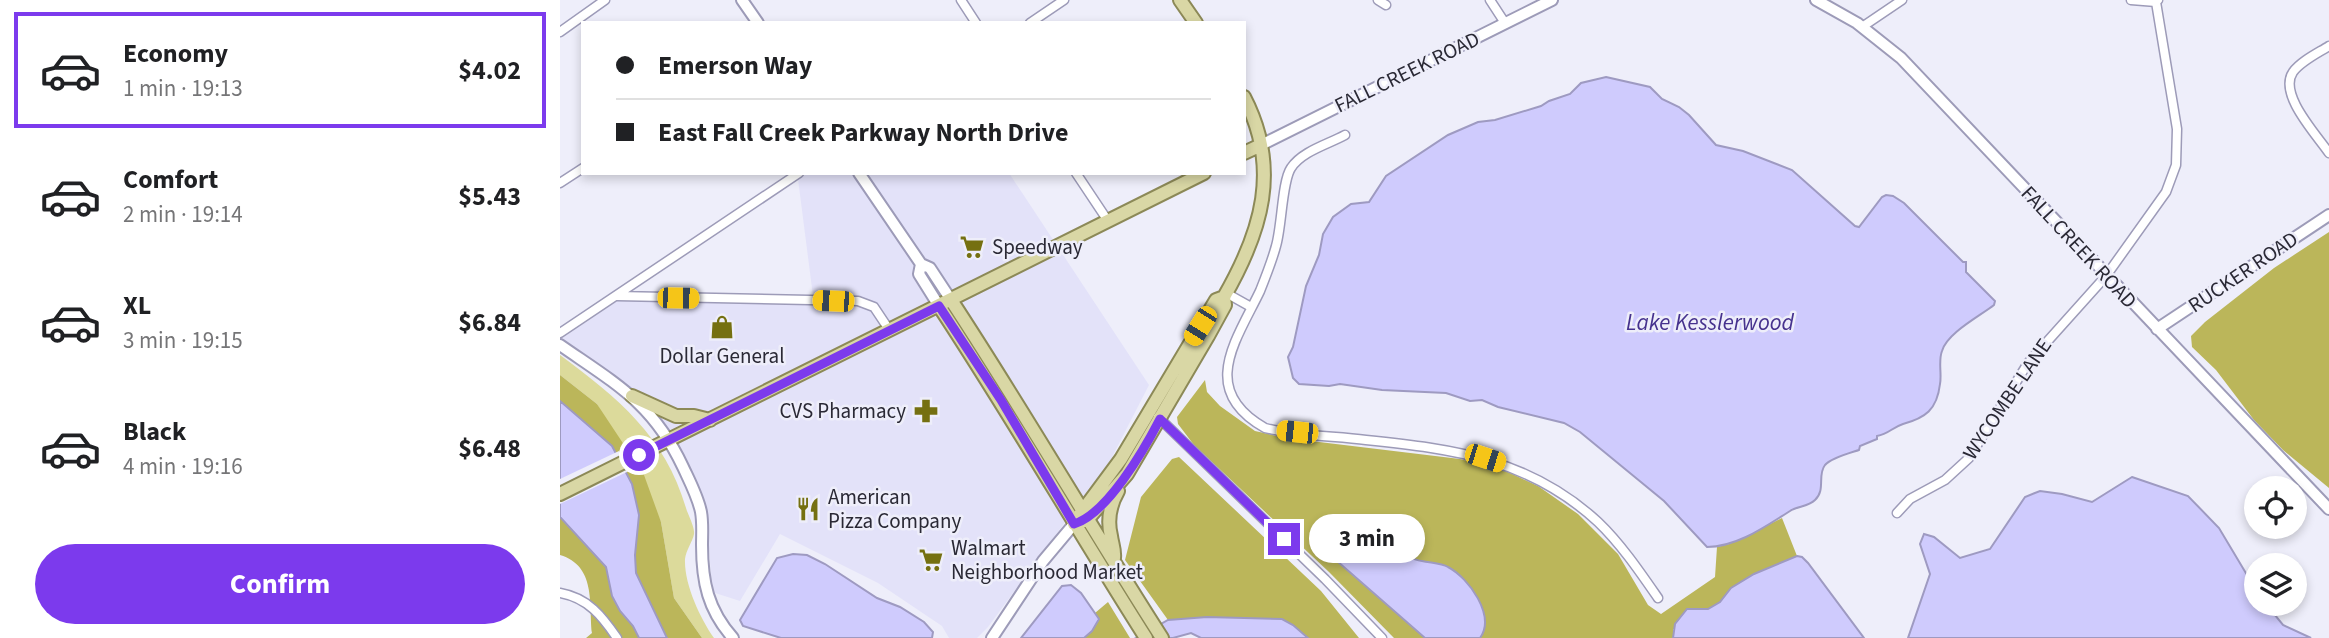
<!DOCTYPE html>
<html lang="en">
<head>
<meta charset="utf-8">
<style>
	body { margin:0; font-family:"Source Sans 3",sans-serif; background:#f6f6f6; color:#202124; height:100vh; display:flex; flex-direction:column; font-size:26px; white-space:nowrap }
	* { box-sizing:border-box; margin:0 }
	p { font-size:23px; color:#757577 }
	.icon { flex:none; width:38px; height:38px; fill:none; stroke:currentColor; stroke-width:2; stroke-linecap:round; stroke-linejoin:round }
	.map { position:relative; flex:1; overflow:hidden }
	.sheet { display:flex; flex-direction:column; background:#fff; width:560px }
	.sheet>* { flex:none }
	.guide { position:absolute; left:21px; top:21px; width:665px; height:154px; border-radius:0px; box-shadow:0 4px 10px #0003; display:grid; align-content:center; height:154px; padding:0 35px; background:#fff }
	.buttons { position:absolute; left:1684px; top:476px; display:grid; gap:14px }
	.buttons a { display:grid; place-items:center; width:63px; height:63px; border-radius:50%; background:#fff; box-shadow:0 4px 10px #0003; font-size:35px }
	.end { position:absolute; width:32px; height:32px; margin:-16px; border:9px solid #7c3aed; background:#fff; box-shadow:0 0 0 4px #fff }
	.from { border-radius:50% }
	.bubble { position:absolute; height:49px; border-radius:24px; background:#fff; box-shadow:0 4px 10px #0003; font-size:23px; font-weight:700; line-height:49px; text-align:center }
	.car { position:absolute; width:21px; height:42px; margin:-21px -10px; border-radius:9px; box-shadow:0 0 5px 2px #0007; background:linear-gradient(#f5c518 24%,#345 0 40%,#f5c518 0 76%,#345 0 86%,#f5c518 0) }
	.guide b { display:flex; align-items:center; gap:24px; height:66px; font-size:26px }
	.guide b+b { border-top:2px solid #e0e0e0 }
	.guide i { width:18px; height:18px; background:#202124 }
	ul { padding:12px 0 0; list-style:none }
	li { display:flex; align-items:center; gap:21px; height:116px; margin:0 14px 10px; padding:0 21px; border:4px solid transparent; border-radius:0px }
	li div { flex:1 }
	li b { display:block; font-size:26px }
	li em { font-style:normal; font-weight:700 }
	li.active { border-color:#7c3aed }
	li>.icon { width:63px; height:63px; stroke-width:1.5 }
	.primary-button { display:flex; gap:14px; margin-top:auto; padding:14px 35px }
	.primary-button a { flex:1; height:80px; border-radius:42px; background:#7c3aed; color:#fff; font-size:28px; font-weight:700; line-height:80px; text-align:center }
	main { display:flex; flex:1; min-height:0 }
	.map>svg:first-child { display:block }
</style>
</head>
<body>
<main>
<section class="sheet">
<ul>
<li class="active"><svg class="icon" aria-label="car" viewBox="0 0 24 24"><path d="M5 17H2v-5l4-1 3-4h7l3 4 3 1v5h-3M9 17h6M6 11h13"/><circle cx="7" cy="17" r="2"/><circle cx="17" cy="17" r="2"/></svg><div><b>Economy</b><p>1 min · 19:13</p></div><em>$4.02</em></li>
<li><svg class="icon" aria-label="car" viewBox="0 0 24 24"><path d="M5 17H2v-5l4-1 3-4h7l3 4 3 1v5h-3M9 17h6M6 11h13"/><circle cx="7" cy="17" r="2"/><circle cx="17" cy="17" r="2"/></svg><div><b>Comfort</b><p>2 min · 19:14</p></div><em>$5.43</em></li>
<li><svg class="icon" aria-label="car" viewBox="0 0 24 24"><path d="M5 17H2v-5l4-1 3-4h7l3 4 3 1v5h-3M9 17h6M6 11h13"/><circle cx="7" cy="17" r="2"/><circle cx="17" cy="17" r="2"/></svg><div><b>XL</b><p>3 min · 19:15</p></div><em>$6.84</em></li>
<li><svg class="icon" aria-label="car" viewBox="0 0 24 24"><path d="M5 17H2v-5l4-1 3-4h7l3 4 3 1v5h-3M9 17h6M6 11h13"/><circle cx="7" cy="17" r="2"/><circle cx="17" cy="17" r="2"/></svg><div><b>Black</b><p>4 min · 19:16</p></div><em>$6.48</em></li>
</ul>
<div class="primary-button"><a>Confirm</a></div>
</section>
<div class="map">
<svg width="1769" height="638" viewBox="0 0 1769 638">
	<rect width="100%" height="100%" fill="#eeeefa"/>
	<path fill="#e3e2f9" d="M247,173H449L589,385L550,461L428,627L417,638H389L382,626L318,583L220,534L180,601L152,592L147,518L122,450L97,414L1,339L69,293L253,296L238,179Z"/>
	<path fill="#dcda9b" d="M0,355C58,398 105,436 126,508C128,515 135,527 134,534C133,541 126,550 125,559C124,584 140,618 154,638H142L114,598L101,522L37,404L0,375Z"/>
	<path fill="#bbb65a" d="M1769,232V488L1723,450L1694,420L1656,370L1632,347L1631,336L1645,322L1714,268Z
		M0,375L37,404L84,475L101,522L114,598L142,638H107L104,635L76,573L75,555L79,515L72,484L52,446L0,401Z
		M645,380L647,392L660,406L695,431L726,438L900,459L946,471L978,486L1018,514L1058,554L1088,605L1101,614L1155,577L1157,547L1169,544L1222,518L1237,556L1194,574L1171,588L1160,602L1148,609L1132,608L1113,630V638H834L769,572L634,445L618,424L617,417Z
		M619,457L761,591L799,638H748L733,625L722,619L647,617L608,620L565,560L581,497L612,459Z
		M0,517L46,567L60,611L73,626L79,638H26L32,633C29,603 36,566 0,555Z
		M548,602L570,638H524L532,631L539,620L535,613Z"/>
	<path fill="#cfcbfd" stroke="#9e9ac1" stroke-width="2" d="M1046,77L1090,87L1102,99L1119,107L1129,115L1156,145L1183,151L1232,170L1295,226L1299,227L1322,197L1326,195L1333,196L1344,203L1403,262H1406V272L1435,301L1434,305C1420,316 1387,333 1382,351C1378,361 1382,374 1380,384C1377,410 1365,418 1343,424C1331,428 1329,434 1317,436V439L1300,446L1299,450C1290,453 1271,458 1265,465C1257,475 1266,490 1255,500C1248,507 1237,506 1230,511C1206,526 1177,547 1147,547L1104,501L1020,432L1004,423L938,407L922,400L910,401L886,393L822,390L780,384L769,386L739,384L733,378L728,357L733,347L746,286L759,255L763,234L773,217L791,204L809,202L826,176L888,135L918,122L935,120L981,106L989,101L1010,94L1021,83Z
		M0,401L52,446L72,484L79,515L75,555L76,573L107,638H79L73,626L60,611L52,596L46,567L0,517Z
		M1572,477L1628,496L1659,528L1696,590V604H1706L1723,625L1751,638H1348L1370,574L1360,544L1364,534L1374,537L1400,558L1430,549L1465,497L1480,491L1502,494L1532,502Z
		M781,539C790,546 802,555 814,556C821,557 829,554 836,554C844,554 853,560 862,561C870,563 881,563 888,567C909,578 936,616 920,638H865L761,547L769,540Z
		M233,554L247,555L265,564L317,598L340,607L364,622L373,632L372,638H221L183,626L180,620L217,558Z
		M1237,556L1242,557L1248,563L1304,638H1113L1115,624L1127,609H1148L1160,602L1171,588L1194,574Z
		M511,585L521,593L539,619L532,631L524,638H461L502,586Z
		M647,617L722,619L733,625L748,638H641L631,633L613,638H576L608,620Z"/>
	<path fill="#eeeefa" d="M59,451L69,471L0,504V479Z"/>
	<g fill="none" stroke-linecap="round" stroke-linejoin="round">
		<g stroke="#9d9bb8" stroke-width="11">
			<path id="street" d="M401,0L416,23
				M818,0L826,5
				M930,0L945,23
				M1571,0L1596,2L1598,0
				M470,23L504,0
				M1302,27L1342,0
				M0,32L45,0
				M1769,46C1758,53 1741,61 1733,72C1718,94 1756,134 1769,153
				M785,135C769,144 742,151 731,168C722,181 722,226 716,246C712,261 706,276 700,291C676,341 638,390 705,428C738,436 773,436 806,440C894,449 970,459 1038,522C1061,544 1080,572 1098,598
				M516,173L548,221
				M0,183L23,168
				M666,293L691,307
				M57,296L298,301L314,307L330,331
				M0,333L239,173
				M598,417L765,579L822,638
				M1337,513L1350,499L1385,480L1409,458L1468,363L1546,276L1606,192L1616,165L1617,129L1596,2
				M0,593C28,598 42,616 57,638"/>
		</g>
		<g stroke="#9d9bb8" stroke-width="14">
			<path id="secondary" d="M182,0L198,23
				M1256,0L1297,23L1341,58L1769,509
				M701,145L992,0
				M299,173L361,264L370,268L391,300
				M361,264L359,274L379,306
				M1597,329L1769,215
				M0,345C56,384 93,403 123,467C130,482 138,497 141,512C143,523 142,534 142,545C142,582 148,610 173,638
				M432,638L483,561L514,524"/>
		</g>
		<g stroke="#8c8957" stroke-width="16">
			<path id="primary" d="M620,0L636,23
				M684,153L701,145
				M391,300C464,411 530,526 602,638
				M379,306C451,415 516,528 586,638
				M72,396L116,416H134L150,420
				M0,494L644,173
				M518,517L561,459L656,300L664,297
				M514,524L527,520L567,474L648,336L665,305L664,297C702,231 721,168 684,97
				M554,558C555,550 552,544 551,536C547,520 550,505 558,491"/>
		</g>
		<use href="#street" stroke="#fff" stroke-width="8"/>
		<use href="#secondary" stroke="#fff" stroke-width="10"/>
		<use href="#primary" stroke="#d9d7a5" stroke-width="12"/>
	</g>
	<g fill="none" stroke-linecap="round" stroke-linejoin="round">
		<path stroke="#7c3aed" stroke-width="9" d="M79,455L379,306L441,400L514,524C547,514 584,450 600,419L724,539"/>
	</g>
	<defs>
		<g id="supermarket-bare" transform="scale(1.89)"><path d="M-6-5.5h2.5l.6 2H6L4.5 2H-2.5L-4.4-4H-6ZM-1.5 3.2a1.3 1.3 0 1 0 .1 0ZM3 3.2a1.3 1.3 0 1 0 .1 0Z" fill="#757011" stroke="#eeeefa" stroke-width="2.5" paint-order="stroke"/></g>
		<g id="shop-bare" transform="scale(1.89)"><path d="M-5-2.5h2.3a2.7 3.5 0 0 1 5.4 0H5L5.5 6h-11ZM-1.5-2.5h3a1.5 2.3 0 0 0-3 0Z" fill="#757011" stroke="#eeeefa" stroke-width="2.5" paint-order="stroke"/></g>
		<g id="pharmacy-bare" transform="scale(1.89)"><path d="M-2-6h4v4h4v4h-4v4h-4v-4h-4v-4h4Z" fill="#757011" stroke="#eeeefa" stroke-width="2.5" paint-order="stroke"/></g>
		<g id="restaurant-bare" transform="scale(1.89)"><path d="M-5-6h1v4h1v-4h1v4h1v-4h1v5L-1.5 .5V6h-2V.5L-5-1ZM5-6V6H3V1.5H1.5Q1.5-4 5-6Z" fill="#757011" stroke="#eeeefa" stroke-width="2.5" paint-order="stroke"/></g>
	</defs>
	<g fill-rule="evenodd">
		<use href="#supermarket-bare" x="412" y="247"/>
		<use href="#shop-bare" x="162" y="327"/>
		<use href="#pharmacy-bare" x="366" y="411"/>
		<use href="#restaurant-bare" x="248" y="509"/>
		<use href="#supermarket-bare" x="371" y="560"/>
	</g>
	<g text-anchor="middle" stroke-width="5" stroke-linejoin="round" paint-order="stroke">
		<g font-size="21" fill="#2a2935" stroke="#eeeefa">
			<text transform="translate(847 72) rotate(-26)" y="7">FALL CREEK ROAD</text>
			<text transform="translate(1519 247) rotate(47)" y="7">FALL CREEK ROAD</text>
			<text transform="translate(1683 272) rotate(-34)" y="7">RUCKER ROAD</text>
			<text transform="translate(1447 399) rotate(-56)" y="7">WYCOMBE LANE</text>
		</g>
		<g font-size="21" fill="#2a2935" stroke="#eeeefa" text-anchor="start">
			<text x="432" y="254">Speedway</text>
			<text x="162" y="363" text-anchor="middle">Dollar General</text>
			<text x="346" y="418" text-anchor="end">CVS Pharmacy</text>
			<text x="268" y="504">American<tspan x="268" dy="24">Pizza Company</tspan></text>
			<text x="391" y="555">Walmart<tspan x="391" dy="24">Neighborhood Market</tspan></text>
		</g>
		<g font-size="23" font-style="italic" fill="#46328e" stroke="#eeeefa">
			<text x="1150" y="330">Lake Kesslerwood</text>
		</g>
	</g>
</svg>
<div class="buttons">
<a><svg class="icon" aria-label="locate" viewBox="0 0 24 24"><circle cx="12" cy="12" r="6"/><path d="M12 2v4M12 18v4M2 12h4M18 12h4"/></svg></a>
<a><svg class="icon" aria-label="layers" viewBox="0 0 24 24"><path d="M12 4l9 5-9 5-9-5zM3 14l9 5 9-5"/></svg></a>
</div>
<i class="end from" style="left:79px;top:455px"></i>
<i class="end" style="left:724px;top:539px"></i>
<div class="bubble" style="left:749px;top:514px;width:116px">3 min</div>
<i class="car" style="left:118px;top:298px;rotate:91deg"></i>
<i class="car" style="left:273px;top:301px;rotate:272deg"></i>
<i class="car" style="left:640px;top:326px;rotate:212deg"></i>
<i class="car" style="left:737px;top:432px;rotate:276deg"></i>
<i class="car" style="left:925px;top:458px;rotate:108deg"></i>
<div class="guide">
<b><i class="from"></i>Emerson Way</b>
<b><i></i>East Fall Creek Parkway North Drive</b>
</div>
</div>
</main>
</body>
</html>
